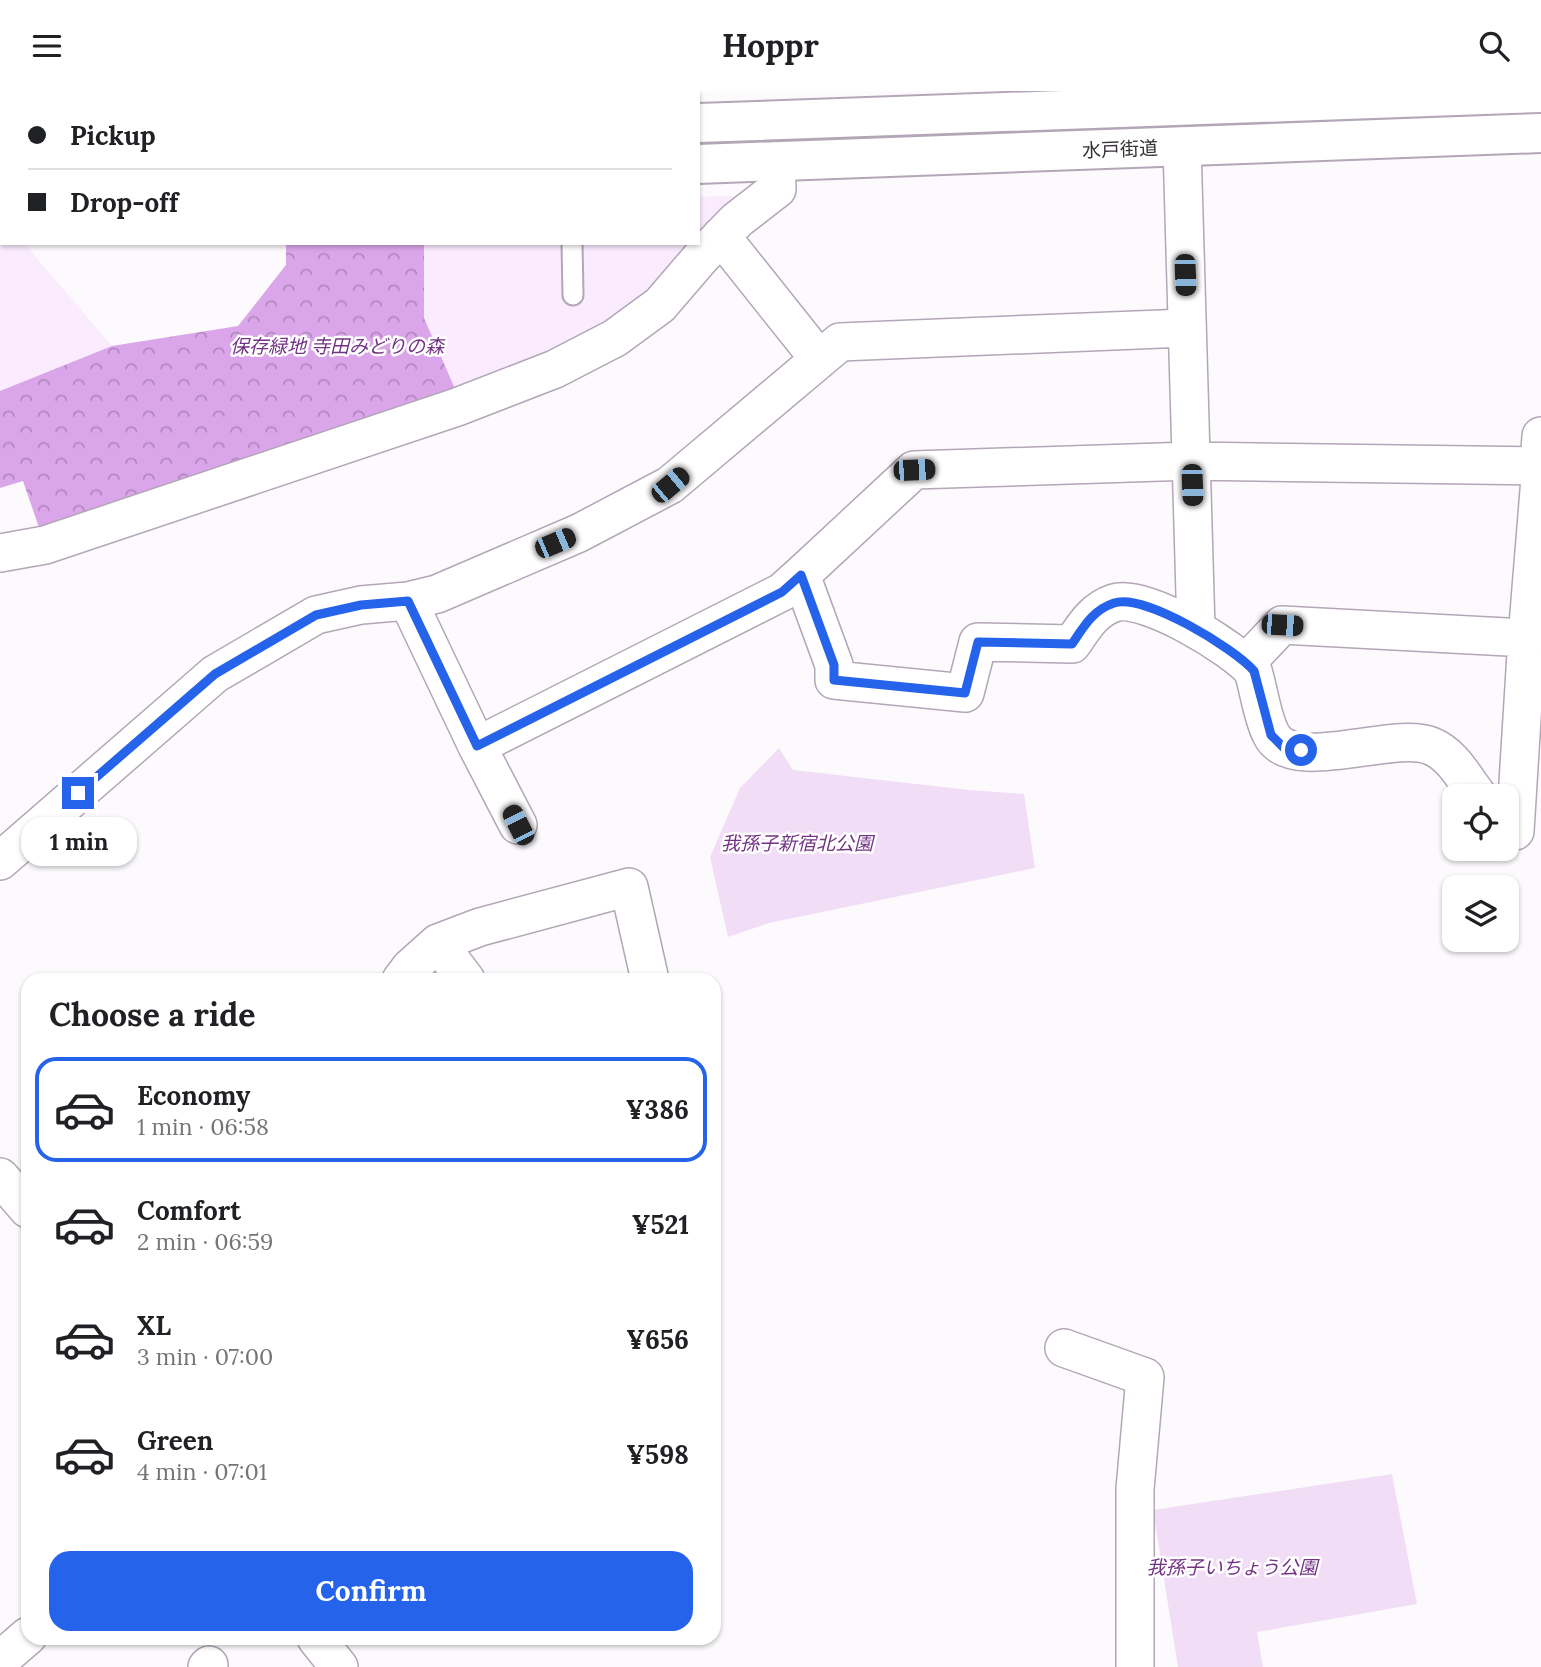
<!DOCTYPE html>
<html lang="en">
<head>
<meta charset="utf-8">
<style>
	body { margin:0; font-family:Lora,"Noto Sans JP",serif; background:#f6f6f6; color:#202124; height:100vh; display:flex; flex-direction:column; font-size:26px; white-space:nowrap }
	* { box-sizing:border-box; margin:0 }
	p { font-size:23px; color:#757577 }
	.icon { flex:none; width:38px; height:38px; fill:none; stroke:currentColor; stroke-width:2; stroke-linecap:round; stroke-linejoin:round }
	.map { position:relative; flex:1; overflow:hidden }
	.drawer { position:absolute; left:21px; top:882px; width:700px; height:672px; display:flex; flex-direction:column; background:#fff; border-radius:21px; box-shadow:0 2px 5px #0004 }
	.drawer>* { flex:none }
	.banner { position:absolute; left:0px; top:0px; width:700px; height:154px; box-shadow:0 2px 5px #0004; display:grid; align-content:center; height:154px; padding:0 28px; background:#fff }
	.fabs { position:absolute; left:1442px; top:693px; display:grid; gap:14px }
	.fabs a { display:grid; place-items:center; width:77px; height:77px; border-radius:14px; background:#fff; box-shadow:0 2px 5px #0004; font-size:35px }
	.end { position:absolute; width:32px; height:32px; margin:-16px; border:9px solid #2563eb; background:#fff; box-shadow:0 0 0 4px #fff }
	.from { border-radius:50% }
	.bubble { position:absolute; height:49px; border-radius:21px; background:#fff; box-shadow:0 2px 5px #0004; font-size:23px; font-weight:700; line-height:49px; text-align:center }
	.car { position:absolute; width:21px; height:42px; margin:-21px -10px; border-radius:9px; box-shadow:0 0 5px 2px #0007; background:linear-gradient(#222 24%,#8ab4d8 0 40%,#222 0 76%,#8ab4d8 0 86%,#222 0) }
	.banner b { display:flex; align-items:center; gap:24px; height:66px; font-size:26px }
	.banner b+b { border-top:2px solid #e0e0e0 }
	.banner i { width:18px; height:18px; background:#202124 }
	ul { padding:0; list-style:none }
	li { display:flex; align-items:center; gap:21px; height:105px; margin:0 14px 10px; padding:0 14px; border:4px solid transparent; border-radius:21px }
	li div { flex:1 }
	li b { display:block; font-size:26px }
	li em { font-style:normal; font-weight:700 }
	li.current { border-color:#2563eb }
	li>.icon { width:63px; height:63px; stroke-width:1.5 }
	h2 { padding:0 28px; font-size:32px; line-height:84px }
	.button { display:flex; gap:14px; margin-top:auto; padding:14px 28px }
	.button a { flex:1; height:80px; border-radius:21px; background:#2563eb; color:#fff; font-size:28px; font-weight:700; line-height:80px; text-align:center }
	header { display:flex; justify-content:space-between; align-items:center; height:91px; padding:0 28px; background:#fff; font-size:32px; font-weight:700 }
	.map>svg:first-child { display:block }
</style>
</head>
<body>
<header><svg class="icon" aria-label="menu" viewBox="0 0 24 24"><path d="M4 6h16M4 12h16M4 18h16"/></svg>Hoppr<svg class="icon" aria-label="search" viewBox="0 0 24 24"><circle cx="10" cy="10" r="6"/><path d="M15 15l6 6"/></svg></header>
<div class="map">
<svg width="1541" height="1576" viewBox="0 0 1541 1576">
	<defs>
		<pattern id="forest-crowns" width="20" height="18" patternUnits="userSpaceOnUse" patternTransform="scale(1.75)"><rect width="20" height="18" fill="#dba5ea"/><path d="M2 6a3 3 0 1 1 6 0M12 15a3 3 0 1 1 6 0" fill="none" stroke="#b287be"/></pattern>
	</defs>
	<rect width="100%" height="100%" fill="#fcfafd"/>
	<path fill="#faebff" d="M762,104L657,211L460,309L424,227V152H698V106Z
		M0,134L2,152H24L112,255L0,300Z"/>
	<path fill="#f2ddf7" d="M779,657L793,679L969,699L1024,703L1035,777L769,832L728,846L710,766L740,697Z
		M1392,1383L1417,1513L1257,1541L1263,1576H1178L1153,1419Z"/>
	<path fill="url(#forest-crowns)" d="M286,152H424V227L460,309L45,454L23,390L0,397V300L112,255L238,235L286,174Z"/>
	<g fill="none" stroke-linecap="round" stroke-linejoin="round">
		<g stroke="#b3a6b7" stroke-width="23">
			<path id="lane" d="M572,152L573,204"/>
		</g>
		<g stroke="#b3a6b7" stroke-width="40">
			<path id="street" d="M1182,55L1196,538
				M721,145L819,268
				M0,462L45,454L457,316L555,278L615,247L660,214L703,164L737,129L777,98L776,70
				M801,484L914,379L1191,370L1539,375L1541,345
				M408,510L437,503L579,442L670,394L840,251L1186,237
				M1246,572L1282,534L1527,547
				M477,655L518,734
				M1515,740L1527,547L1541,375
				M0,770L215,583L316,524L361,514L408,510L477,655L782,501L801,484L834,574V589L965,602L978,551L1072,553C1084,536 1093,519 1114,512C1144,502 1234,557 1253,580C1259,599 1262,626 1271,643C1291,685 1393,639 1431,655C1453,664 1464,687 1478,705
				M438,852L466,889
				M401,889L410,877L438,852L480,836L629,796L650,889
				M0,1086L28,1118
				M1064,1257L1145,1286L1135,1398V1576
				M316,1547L339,1576
				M0,1569L28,1545
				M207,1576L209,1574"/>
		</g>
		<g stroke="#b3a6b7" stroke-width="42">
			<path id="highway" d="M698,32L1541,2
				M0,56H2
				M698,73L1541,42
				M0,100H2"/>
		</g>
		<use href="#lane" stroke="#fff" stroke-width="19"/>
		<use href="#street" stroke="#fff" stroke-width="37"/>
		<use href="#highway" stroke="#fff" stroke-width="38"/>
	</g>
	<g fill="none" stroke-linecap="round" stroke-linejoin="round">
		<path stroke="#2563eb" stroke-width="9" d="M78,702L215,583L316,524L361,514L408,510L477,655L782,501L801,484L834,574V589L965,602L978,551L1072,553C1084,535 1093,519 1114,512C1144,502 1234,557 1254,580L1271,644L1284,657L1301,659"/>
	</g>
	<g text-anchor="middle" stroke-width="5" stroke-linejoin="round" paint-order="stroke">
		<g font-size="19" fill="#363137" stroke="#fff">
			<text transform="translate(1120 58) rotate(-2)" y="7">水戸街道</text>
		</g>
		<g font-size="19" font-style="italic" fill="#733384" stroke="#fff">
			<text x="337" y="262">保存緑地 寺田みどりの森</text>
			<text x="797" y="759">我孫子新宿北公園</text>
			<text x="1232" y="1483">我孫子いちょう公園</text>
		</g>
	</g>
</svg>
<div class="fabs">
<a><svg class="icon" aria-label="locate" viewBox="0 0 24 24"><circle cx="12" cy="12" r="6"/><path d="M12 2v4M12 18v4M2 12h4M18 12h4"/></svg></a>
<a><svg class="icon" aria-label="layers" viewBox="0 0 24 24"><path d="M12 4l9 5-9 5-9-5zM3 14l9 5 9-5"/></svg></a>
</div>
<i class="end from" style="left:1301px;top:659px"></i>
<i class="end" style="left:78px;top:702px"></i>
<div class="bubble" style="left:21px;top:726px;width:116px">1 min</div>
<i class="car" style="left:1185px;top:184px;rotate:178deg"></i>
<i class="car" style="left:914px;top:379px;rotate:88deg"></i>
<i class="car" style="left:670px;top:394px;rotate:50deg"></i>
<i class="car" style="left:1192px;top:394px;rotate:178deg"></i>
<i class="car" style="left:555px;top:452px;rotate:67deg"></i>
<i class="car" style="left:1282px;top:534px;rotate:93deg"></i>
<i class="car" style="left:518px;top:734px;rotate:333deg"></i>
<div class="banner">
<b><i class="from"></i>Pickup</b>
<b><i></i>Drop-off</b>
</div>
<section class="drawer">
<h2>Choose a ride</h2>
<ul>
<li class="current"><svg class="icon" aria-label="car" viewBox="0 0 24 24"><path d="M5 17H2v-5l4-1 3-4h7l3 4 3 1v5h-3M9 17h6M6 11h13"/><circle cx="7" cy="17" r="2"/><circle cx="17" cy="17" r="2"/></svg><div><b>Economy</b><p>1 min · 06:58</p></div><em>¥386</em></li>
<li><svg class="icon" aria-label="car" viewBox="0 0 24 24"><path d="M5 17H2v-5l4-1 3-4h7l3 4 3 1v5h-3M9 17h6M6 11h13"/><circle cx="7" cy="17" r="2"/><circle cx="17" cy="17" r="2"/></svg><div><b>Comfort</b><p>2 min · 06:59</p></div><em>¥521</em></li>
<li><svg class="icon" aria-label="car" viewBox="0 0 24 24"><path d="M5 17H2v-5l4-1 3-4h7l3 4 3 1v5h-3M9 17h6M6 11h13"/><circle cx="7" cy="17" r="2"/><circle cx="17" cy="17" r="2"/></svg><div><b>XL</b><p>3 min · 07:00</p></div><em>¥656</em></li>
<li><svg class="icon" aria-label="car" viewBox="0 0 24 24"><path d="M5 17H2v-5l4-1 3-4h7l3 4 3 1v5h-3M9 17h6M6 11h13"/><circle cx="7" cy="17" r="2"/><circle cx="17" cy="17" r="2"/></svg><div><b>Green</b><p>4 min · 07:01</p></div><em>¥598</em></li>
</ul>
<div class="button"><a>Confirm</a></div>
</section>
</div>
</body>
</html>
